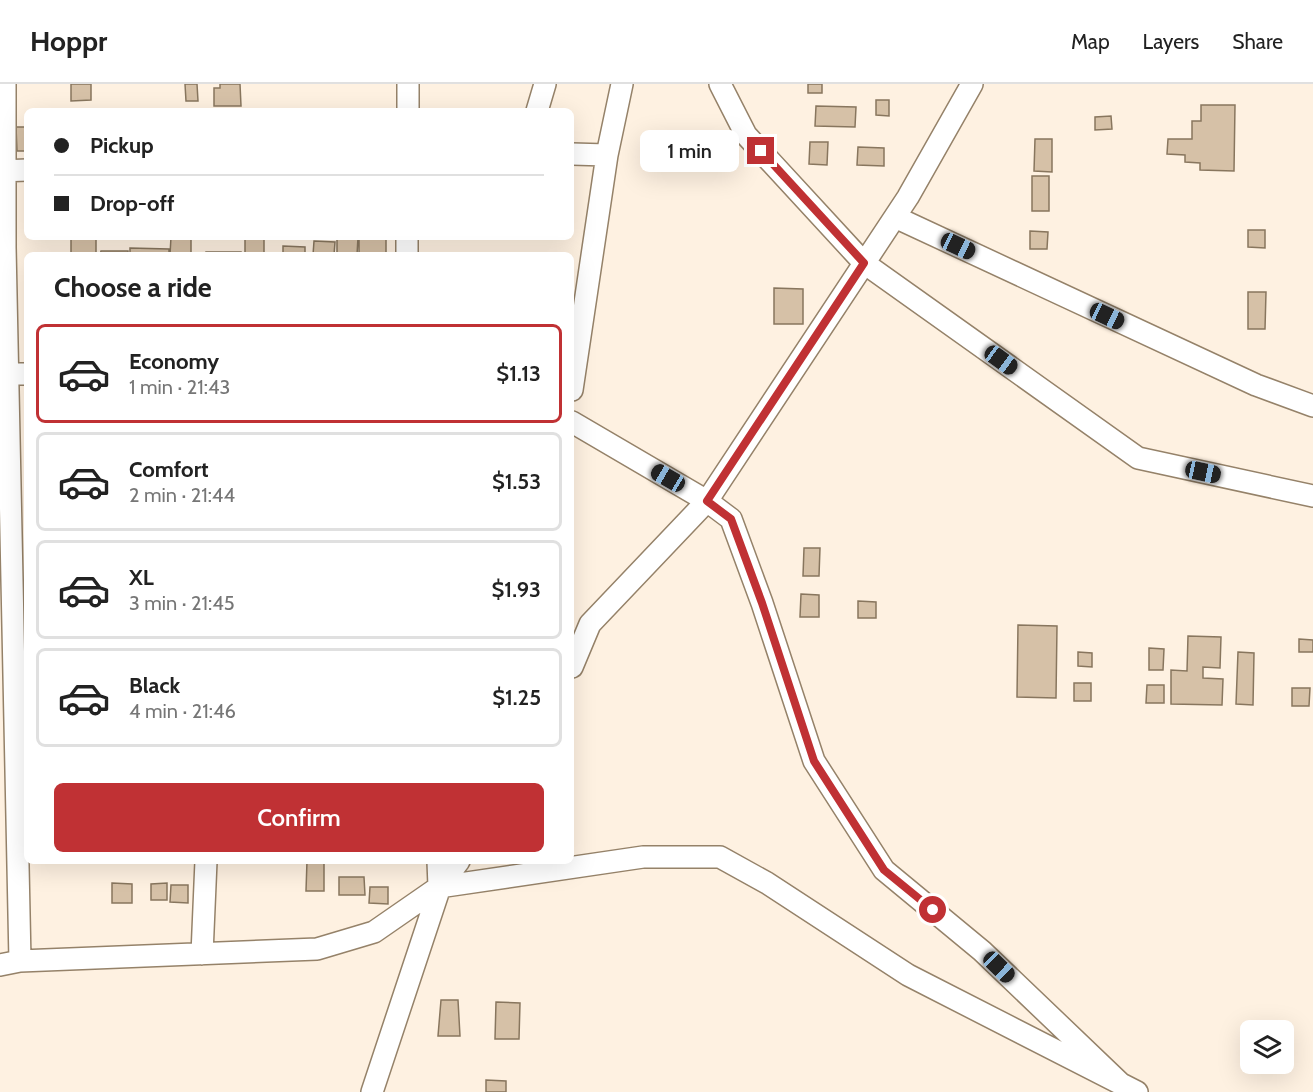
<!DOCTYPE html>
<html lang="en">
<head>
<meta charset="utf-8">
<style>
	body { margin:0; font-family:Cabin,sans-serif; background:#f6f6f6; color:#222; height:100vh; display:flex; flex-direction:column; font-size:22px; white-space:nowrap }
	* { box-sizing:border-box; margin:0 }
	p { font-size:20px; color:#767676 }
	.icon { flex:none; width:33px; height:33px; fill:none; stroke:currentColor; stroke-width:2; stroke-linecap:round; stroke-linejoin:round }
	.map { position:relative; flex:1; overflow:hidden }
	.drawer { position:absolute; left:24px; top:168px; width:550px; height:612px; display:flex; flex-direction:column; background:#fff; border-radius:9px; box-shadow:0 6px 24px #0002 }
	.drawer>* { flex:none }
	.top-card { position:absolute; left:24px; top:24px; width:550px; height:132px; border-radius:9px; box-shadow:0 6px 24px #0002; display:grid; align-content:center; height:132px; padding:0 30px; background:#fff }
	.fabs { position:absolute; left:1240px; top:936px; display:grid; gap:12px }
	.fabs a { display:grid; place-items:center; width:54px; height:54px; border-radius:9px; background:#fff; box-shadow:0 6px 24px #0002; font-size:30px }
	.end { position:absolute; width:27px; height:27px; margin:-14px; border:8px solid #c03134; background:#fff; box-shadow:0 0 0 3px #fff }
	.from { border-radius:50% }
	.bubble { position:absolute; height:42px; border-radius:9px; background:#fff; box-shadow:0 6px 24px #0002; font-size:20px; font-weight:600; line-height:42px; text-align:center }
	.car { position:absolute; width:18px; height:36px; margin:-18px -9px; border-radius:8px; box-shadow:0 0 4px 2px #0007; background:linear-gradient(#222 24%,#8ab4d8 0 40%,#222 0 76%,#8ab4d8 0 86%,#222 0) }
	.top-card b { display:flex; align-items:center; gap:21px; height:57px; font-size:22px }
	.top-card b+b { border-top:2px solid #e0e0e0 }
	.top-card i { width:15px; height:15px; background:#222 }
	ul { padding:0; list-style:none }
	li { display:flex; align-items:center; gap:18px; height:99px; margin:0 12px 9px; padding:0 18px; border:3px solid #e0e0e0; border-radius:9px }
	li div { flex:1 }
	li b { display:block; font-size:22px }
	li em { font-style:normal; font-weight:600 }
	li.current { border-color:#c03134 }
	li>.icon { width:54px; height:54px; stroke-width:1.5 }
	h2 { padding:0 30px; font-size:27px; line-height:72px }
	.button { display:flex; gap:12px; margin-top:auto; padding:12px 30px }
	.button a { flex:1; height:69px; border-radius:9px; background:#c03134; color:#fff; font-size:24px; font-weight:600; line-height:69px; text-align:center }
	header { display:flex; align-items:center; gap:36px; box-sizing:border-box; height:84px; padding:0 30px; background:#fff; border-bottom:2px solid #e0e0e0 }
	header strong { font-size:28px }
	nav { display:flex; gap:33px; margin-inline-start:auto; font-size:21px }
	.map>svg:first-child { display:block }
</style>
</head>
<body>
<header>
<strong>Hoppr</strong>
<nav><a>Map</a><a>Layers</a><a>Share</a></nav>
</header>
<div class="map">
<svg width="1313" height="1008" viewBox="0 0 1313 1008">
	<rect width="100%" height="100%" fill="#fef1e1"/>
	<path fill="#d6c1a7" stroke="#88765e" stroke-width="1.5" d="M71,0H91V16L71,17Z
		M185,0H197L198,17H186Z
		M220,0H240L241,22H214V4H220Z
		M808,0H822V9H808Z
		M876,16H889V32L876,31Z
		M1201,21H1235L1234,87L1200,86V79L1185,78V71L1167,70L1168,55H1192V37H1201Z
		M816,22L856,23L855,43L815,42Z
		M1111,32L1112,45L1095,46V33Z
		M16,43H27V67H17Z
		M1035,55H1052V88L1034,87Z
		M810,58H828L827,81L809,80Z
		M858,63L884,64V82L857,81Z
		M1032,92H1049V127H1032Z
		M1248,146H1265V164L1248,163Z
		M1030,147L1048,148L1047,165H1030Z
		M71,153H96V171H71Z
		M171,153H191V171H170Z
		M245,153H264V171H245Z
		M337,153H358L357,171H337Z
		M359,155H386V171H359Z
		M314,157L335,158L334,171H313Z
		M283,162L305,163V171H283Z
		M130,164L169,165V171H130Z
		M101,167H128V171H100Z
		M206,168H241V171H206Z
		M774,204L803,205V240H774Z
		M1248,208H1266L1265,245H1248Z
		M804,464H820L819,492H803Z
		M801,510L819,511V533H800Z
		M858,517L876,518V534H858Z
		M1018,541L1057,542L1056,614L1017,613Z
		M1188,552L1221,553L1220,584L1203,583V594L1223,595L1222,621L1171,620V586L1187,587Z
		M1299,555L1313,556V568H1299Z
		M1149,564L1164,565L1163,586H1149Z
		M1078,568L1092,569V583L1078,582Z
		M1238,568L1254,569L1253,621L1236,620Z
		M1074,599H1091V617H1074Z
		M1147,601H1164V619H1146Z
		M1292,604H1310L1309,622H1292Z
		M307,777H324V807H306Z
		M339,793H364L365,811H339Z
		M112,799L132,800V819H112Z
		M167,799V816H151V800Z
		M171,801H188V819L170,818Z
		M370,803H388V820L369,819Z
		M441,916H458L460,952H438Z
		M496,918L520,919L519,955H495Z
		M486,996L506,997V1008H486Z"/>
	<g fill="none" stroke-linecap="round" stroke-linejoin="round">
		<g stroke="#958269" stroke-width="24">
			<path id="street" d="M5,0V163L20,877
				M720,0L746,51L864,179L1138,374L1313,412
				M408,27V0
				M537,27L545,0
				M572,70L607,71
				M0,87L27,86
				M895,133L1256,301L1313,322
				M407,171V153
				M0,290H27
				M572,306L607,71L622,0
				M572,338L707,417L731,435L762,519L814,677L884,786L982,867L1120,999
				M572,583L590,540L707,417L908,113L972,0
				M438,777L439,803L643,773H720L767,799L908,891L1137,1008
				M202,870L206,777
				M0,881L20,877L317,865L374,848L439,803L459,777
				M372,1008L441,800"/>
		</g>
		<use href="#street" stroke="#fff" stroke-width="21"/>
	</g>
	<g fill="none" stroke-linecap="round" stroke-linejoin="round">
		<path stroke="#c03134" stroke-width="8" d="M761,67L864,179L707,417L731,435L762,519L814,677L884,786L933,826"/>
	</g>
</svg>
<div class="fabs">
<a><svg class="icon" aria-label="layers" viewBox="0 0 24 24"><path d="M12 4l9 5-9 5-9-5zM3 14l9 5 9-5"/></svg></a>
</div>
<i class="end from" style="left:933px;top:826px"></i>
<i class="end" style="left:761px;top:67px"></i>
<div class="bubble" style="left:640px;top:46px;width:99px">1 min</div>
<i class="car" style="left:958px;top:162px;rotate:115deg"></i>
<i class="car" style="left:1107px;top:232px;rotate:115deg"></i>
<i class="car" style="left:1001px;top:276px;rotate:126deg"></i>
<i class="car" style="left:1203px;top:388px;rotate:102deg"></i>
<i class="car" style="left:668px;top:394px;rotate:300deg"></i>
<i class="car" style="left:999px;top:883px;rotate:134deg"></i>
<div class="top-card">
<b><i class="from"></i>Pickup</b>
<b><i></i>Drop-off</b>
</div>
<section class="drawer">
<h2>Choose a ride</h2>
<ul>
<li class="current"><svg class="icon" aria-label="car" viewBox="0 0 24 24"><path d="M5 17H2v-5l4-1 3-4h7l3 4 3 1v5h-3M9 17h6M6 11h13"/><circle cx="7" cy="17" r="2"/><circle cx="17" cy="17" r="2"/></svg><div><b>Economy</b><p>1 min · 21:43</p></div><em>$1.13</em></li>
<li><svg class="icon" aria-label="car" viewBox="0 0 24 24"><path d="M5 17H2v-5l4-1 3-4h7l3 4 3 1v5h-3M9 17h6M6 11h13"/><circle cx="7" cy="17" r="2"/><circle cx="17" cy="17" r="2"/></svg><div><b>Comfort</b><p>2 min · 21:44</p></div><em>$1.53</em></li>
<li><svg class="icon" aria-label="car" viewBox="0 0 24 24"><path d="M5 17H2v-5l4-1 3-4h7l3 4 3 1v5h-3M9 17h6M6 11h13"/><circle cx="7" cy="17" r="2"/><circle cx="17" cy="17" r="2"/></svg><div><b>XL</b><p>3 min · 21:45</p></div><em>$1.93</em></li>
<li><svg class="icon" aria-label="car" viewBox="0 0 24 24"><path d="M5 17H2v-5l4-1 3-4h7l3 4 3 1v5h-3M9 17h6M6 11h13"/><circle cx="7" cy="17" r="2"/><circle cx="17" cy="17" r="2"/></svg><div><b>Black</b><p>4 min · 21:46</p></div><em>$1.25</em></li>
</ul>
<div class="button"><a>Confirm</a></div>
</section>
</div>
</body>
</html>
